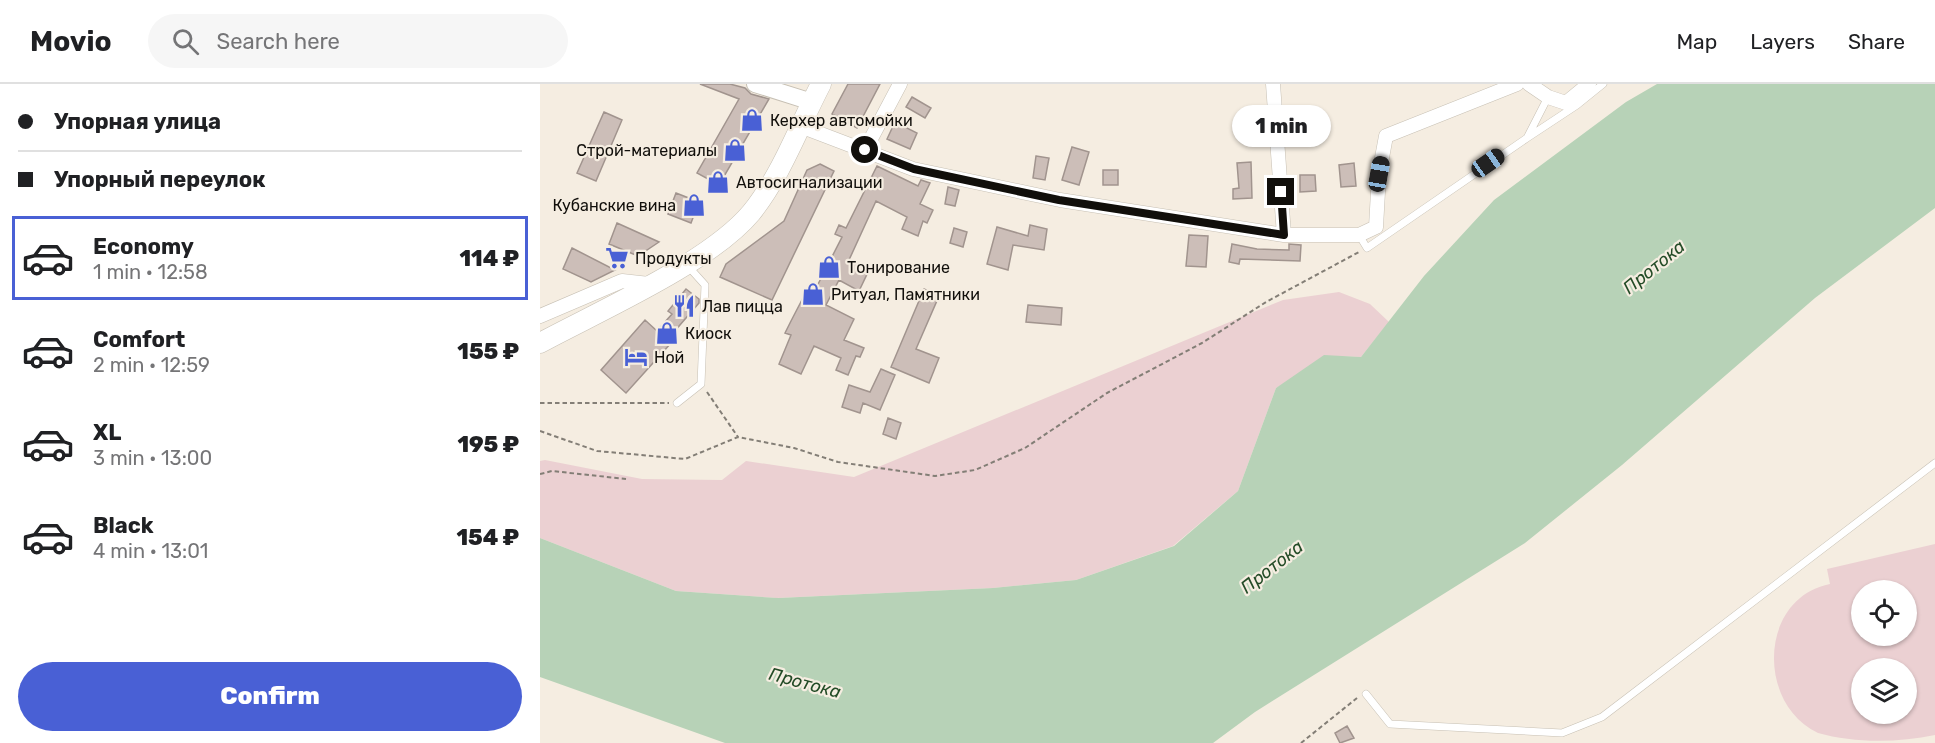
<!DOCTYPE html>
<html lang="en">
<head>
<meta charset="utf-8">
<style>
	body { margin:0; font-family:Rubik,sans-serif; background:#f6f6f6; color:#202124; height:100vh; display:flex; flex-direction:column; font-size:22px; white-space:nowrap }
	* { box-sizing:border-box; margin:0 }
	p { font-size:20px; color:#757577 }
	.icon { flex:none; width:33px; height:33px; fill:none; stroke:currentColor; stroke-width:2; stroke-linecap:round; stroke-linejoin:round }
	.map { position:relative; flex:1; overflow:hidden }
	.panel { display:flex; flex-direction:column; background:#fff; width:540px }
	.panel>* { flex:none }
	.top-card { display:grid; align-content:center; height:132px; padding:0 18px; background:#fff }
	.tools { position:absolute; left:1311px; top:496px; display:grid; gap:12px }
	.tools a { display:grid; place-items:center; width:66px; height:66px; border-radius:50%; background:#fff; box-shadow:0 2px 4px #0004; font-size:30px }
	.end { position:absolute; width:27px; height:27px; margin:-14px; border:8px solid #110f0b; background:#fff; box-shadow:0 0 0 3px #fff }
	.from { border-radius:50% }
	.bubble { position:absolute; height:42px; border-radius:21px; background:#fff; box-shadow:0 2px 4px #0004; font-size:20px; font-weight:800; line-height:42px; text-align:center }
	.car { position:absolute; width:18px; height:36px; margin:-18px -9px; border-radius:8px; box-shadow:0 0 4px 2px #0007; background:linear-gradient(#222 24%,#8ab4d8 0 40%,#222 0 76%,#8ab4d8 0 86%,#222 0) }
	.top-card b { display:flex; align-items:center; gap:21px; height:57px; font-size:22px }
	.top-card b+b { border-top:2px solid #e0e0e0 }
	.top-card i { width:15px; height:15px; background:#202124 }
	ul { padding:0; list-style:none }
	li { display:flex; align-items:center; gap:18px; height:84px; margin:0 12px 9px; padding:0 6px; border:3px solid transparent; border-radius:0px }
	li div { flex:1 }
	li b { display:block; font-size:22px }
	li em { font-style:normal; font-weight:800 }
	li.on { border-color:#4960d5 }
	li>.icon { width:54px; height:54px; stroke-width:1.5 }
	.primary-button { display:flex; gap:12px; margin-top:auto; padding:12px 18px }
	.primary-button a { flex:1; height:69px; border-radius:36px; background:#4960d5; color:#fff; font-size:24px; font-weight:800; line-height:69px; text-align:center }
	header { display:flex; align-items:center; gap:36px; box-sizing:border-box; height:84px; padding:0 30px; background:#fff; border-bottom:2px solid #e0e0e0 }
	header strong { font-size:28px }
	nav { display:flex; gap:33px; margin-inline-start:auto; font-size:21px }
	.search { width:420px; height:54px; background:#f6f6f6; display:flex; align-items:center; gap:15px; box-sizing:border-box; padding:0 21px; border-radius:33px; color:#757577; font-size:22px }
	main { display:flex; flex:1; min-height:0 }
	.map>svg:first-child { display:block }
</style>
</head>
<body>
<header>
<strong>Movio</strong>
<div class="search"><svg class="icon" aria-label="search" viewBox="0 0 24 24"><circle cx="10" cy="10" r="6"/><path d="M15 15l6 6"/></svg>Search here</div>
<nav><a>Map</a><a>Layers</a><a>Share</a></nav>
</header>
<main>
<section class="panel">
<div class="top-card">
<b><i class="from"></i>Упорная улица</b>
<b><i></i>Упорный переулок</b>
</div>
<ul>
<li class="on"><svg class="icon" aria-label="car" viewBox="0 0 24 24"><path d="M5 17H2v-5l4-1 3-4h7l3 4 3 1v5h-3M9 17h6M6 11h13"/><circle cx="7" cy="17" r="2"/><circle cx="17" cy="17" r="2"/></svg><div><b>Economy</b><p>1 min · 12:58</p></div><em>114 ₽</em></li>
<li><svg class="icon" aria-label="car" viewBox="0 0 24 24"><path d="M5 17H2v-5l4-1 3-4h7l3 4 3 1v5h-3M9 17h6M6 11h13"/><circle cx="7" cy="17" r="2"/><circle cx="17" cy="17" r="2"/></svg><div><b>Comfort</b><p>2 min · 12:59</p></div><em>155 ₽</em></li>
<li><svg class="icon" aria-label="car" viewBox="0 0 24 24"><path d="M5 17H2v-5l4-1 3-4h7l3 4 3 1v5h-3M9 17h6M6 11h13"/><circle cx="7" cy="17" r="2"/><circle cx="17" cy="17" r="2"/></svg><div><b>XL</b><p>3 min · 13:00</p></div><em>195 ₽</em></li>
<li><svg class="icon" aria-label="car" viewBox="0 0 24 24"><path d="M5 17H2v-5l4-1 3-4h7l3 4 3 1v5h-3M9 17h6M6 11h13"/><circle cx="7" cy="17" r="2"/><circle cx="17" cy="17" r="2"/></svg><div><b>Black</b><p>4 min · 13:01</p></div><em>154 ₽</em></li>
</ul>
<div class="primary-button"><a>Confirm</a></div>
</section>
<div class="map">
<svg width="1395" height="659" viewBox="0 0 1395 659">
	<rect width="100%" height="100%" fill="#f5ede1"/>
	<path fill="#ebd0d2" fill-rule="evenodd" d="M799,208L830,220L849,238L821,273L794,272L736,304L698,407L633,462L536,496L453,504L237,514L136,507L0,454V377L5,376L102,395L182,396L206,377L314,393L743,216Z
		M1395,460V651C1357,659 1313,659 1278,649C1216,620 1219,514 1290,500L1287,485ZM1322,507H1366V552H1322ZM1322,585H1366V630H1322Z"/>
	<path fill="#b7d2b7" d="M1117,0H1395V124L1275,214L1082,381L985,459L715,628L673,659H185L0,593V454L136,507L238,514L453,504L536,496L634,462L698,407L736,304L784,271L821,273L884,192L954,116L1086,18Z"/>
	<path fill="#ccbeb8" stroke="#a1948e" stroke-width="1.5" d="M160,0H190L205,4L211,10L229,15L179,101L157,89L199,15Z
		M308,0H340L317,44L292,30Z
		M372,13L391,24L385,34L366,23Z
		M64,28L82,36L56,97L37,89Z
		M355,38L377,49L370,65L347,55Z
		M532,63L549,68L539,101L522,96Z
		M496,72L509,74L505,96L493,94Z
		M711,78L712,114L693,115V105L699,104L697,79Z
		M814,79L816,102L801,103L799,81Z
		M280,80L294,87L232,216L180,193L186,180L244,137L267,86Z
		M337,82L378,102L381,96L390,99L380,120L393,126L387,139L383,137L378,152L362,145L367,133L336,117L309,176L329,186L319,207L299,196L286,221L314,235L304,256L324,264L320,273L316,272L308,291L296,286L301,274L274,262L261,290L239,280L251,251L245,249L251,237L265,210L271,214L302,153L295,150L299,141L306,144Z
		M563,86H578V101H563Z
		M760,91H775L776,107L760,108Z
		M408,103L419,106L415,122L405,120Z
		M136,109L159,118L151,139L128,130Z
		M77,139L119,158L98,172L69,160Z
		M490,141L507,145L504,166L473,161L468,186L447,180L457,143L488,152Z
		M414,144L427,148L423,163L410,159Z
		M649,151L668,152L666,183L646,182Z
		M692,160L717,165L749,166V160L761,161L760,177L700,175L699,180L689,178Z
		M32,164L75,186L51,198L23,185Z
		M146,205L159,215V219L127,256L131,259L86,309L61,286L105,236L117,247L132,230L128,227Z
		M384,205L399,212L376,265L399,274L389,299L351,283Z
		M488,221L522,224L521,241L486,238Z
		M341,285L355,291L340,326L323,319L320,329L302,323L309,301L330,308Z
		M348,334L361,339L356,355L343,350Z
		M807,642L814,654L800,659L795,649Z"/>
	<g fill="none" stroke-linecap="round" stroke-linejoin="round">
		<g stroke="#c7c0b4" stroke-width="8">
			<path id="service" d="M1008,13L987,54L1037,21L1063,0
				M819,151L827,164L987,54
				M137,319L161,300L165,201L147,181
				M826,610L850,640L1022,649L1062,633L1395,379"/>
		</g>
		<g stroke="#c7c0b4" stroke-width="15">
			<path id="minor" d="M733,0L744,151
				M989,0L1008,13L1026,19L1049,0
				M260,42L373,85L520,116L744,151H819L836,143L839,90L846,52L977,0
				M325,66L360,0
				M0,232L82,197L109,200"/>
		</g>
		<g stroke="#c7c0b4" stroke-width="18">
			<path id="tertiary" d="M215,0L272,18"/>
		</g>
		<g stroke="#c7c0b4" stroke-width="21">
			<path id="secondary" d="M0,259C59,227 169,179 211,129C241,92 259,42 281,0"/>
		</g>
		<path stroke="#837e76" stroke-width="2" stroke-dasharray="4.5 3" stroke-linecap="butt" d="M167,308L198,353
			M0,319H129
			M0,347L57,367L145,375L198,353L254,364L298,378L395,392L435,386L485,364L567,309L662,259L726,218L819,168
			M0,390L12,387L86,395
			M761,659L817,614"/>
		<use href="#service" stroke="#fff" stroke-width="7"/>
		<use href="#minor" stroke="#fff" stroke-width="14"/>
		<use href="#tertiary" stroke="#fff" stroke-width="16"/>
		<use href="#secondary" stroke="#fff" stroke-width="20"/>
	</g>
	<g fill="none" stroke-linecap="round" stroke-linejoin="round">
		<path stroke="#110f0b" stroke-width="8" d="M325,66L374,85L519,116L744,151L741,108"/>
	</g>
	<defs>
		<g id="shop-bare" transform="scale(1.8)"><path d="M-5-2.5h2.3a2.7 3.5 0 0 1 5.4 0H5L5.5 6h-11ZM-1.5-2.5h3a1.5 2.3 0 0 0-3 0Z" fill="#4960d5" stroke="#f5ede1" stroke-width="2.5" paint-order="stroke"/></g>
		<g id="supermarket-bare" transform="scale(1.8)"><path d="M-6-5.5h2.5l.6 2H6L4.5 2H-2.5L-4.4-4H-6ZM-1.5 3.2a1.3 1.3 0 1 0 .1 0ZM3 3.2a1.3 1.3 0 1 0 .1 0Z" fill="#4960d5" stroke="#f5ede1" stroke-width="2.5" paint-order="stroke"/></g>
		<g id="restaurant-bare" transform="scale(1.8)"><path d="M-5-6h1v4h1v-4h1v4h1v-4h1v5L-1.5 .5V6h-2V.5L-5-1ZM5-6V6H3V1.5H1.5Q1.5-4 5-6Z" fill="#4960d5" stroke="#f5ede1" stroke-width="2.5" paint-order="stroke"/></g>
		<g id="hotel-bare" transform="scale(1.8)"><path d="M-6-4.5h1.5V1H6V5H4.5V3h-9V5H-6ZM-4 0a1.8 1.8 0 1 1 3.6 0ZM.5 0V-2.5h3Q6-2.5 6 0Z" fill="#4960d5" stroke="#f5ede1" stroke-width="2.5" paint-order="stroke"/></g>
	</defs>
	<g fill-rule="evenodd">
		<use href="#shop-bare" x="212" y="36"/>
		<use href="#shop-bare" x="195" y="66"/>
		<use href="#shop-bare" x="178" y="98"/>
		<use href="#shop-bare" x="154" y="121"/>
		<use href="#supermarket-bare" x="77" y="174"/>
		<use href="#shop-bare" x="289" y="183"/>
		<use href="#shop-bare" x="273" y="210"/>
		<use href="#restaurant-bare" x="144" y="222"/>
		<use href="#shop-bare" x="127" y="249"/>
		<use href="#hotel-bare" x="96" y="273"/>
	</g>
	<g text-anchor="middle" stroke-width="4.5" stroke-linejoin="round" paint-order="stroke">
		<g font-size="16" fill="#110f0b" stroke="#f5ede1" text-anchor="start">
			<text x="230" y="42">Керхер автомойки</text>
			<text x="177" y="72" text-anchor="end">Строй-материалы</text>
			<text x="196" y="104">Автосигнализации</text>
			<text x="136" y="127" text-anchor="end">Кубанские вина</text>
			<text x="95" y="180">Продукты</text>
			<text x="307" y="189">Тонирование</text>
			<text x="291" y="216">Ритуал, Памятники</text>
			<text x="162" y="228">Лав пицца</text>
			<text x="145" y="255">Киоск</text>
			<text x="114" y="279">Ной</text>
		</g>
		<g font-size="18" font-style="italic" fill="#244c27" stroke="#f5ede1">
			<text transform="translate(1114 183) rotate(-39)" y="6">Протока</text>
			<text transform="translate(732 483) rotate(-38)" y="6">Протока</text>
			<text transform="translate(265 599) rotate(15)" y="6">Протока</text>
		</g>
	</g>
</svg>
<div class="tools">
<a><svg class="icon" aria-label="locate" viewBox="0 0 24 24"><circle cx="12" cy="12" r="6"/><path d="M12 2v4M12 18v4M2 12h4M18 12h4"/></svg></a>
<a><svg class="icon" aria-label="layers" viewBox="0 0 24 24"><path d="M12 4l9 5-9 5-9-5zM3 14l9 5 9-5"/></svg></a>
</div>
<i class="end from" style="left:325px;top:66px"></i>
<i class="end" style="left:741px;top:108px"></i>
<div class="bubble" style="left:692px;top:21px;width:99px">1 min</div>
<i class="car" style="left:948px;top:79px;rotate:55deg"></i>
<i class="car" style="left:839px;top:90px;rotate:10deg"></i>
</div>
</main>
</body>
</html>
